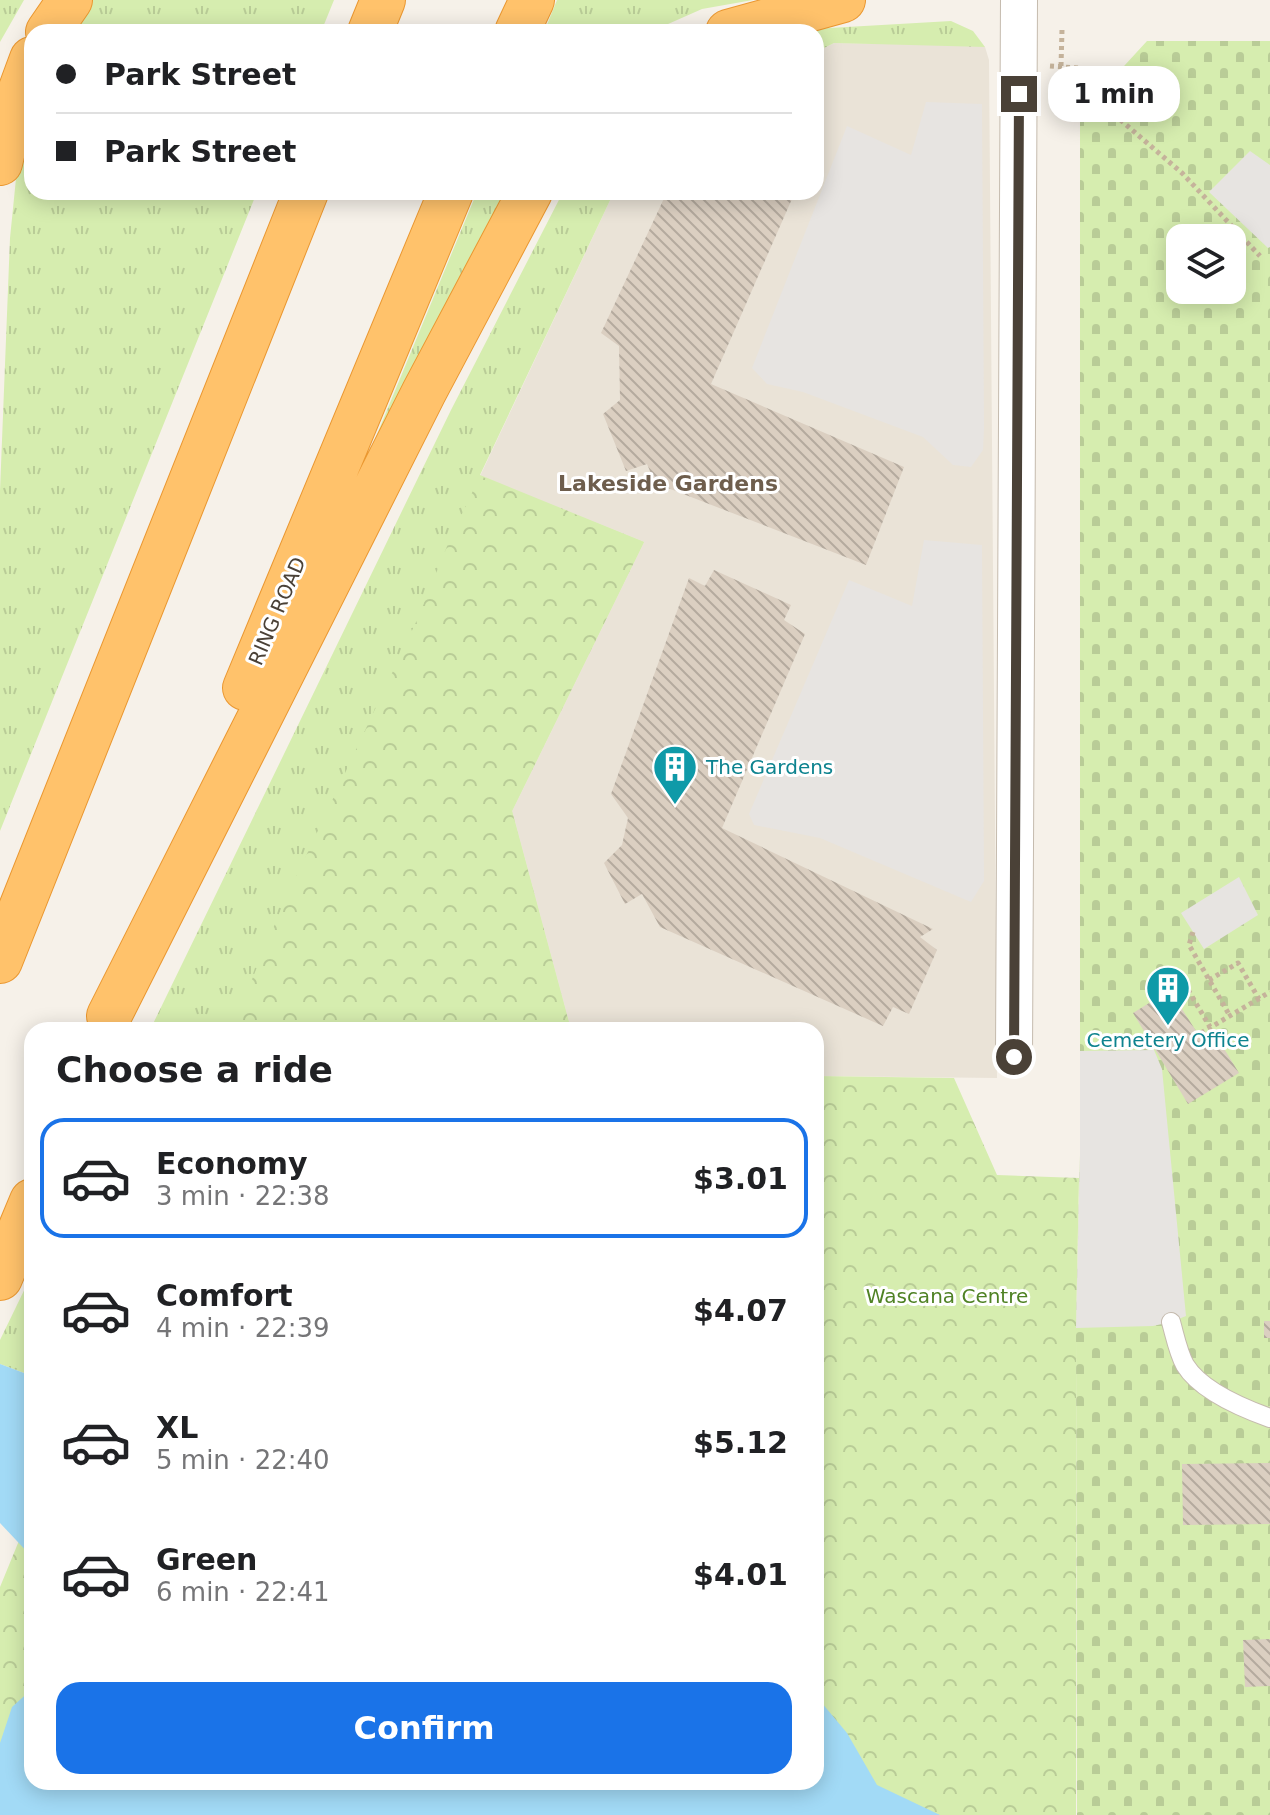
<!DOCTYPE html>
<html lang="en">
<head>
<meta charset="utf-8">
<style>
	body { margin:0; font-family:"DejaVu Sans",sans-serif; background:#f2f2f2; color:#202124; height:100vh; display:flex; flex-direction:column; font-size:30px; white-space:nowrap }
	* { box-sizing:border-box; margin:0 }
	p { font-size:26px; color:#757577 }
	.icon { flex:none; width:44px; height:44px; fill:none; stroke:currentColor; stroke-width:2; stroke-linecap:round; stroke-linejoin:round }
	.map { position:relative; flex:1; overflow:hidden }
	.drawer { position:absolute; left:24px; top:1022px; width:800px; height:768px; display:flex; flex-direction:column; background:#fff; border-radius:24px; box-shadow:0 4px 20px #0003 }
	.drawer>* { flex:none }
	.banner { position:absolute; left:24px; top:24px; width:800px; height:176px; border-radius:24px; box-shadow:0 4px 20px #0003; display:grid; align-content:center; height:176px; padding:0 32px; background:#fff }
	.tools { position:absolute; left:1166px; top:224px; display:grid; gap:16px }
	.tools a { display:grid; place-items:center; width:80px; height:80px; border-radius:16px; background:#fff; box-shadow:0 4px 20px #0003; font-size:40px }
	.end { position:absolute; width:36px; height:36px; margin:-18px; border:10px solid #4a4137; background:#fff; box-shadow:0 0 0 4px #fff }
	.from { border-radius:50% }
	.bubble { position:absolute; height:56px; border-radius:24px; background:#fff; box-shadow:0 4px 20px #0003; font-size:26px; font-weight:700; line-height:56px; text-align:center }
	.banner b { display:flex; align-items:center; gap:28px; height:76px; font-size:30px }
	.banner b+b { border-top:2px solid #e0e0e0 }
	.banner i { width:20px; height:20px; background:#202124 }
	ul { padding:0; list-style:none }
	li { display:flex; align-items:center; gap:24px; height:120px; margin:0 16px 12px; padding:0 16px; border:4px solid transparent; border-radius:24px }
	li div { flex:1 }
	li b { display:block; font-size:30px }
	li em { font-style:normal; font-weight:700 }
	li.active { border-color:#1a73e8 }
	li>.icon { width:72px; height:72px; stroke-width:1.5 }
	h2 { padding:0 32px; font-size:36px; line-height:96px }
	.action { display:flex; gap:16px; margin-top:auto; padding:16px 32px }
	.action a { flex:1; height:92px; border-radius:24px; background:#1a73e8; color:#fff; font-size:32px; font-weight:700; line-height:92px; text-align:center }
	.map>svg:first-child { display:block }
</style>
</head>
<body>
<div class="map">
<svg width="1270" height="1815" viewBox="0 0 1270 1815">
	<defs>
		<pattern id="grass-tufts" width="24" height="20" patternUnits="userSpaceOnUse" patternTransform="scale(2)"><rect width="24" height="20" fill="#d6edaf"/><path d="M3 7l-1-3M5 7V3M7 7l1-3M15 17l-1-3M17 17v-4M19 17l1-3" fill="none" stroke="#b9cc97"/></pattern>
		<pattern id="forest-crowns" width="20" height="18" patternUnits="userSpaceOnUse" patternTransform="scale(2)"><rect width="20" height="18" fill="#d6edaf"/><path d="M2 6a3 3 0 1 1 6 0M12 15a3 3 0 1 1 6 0" fill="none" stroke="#b9cc97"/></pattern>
		<pattern id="cemetery-stones" width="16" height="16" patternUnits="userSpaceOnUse" patternTransform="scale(2)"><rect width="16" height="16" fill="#d6edaf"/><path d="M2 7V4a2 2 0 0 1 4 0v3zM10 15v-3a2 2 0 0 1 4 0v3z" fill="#b9cc97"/></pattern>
		<pattern id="building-back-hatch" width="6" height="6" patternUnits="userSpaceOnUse" patternTransform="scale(2)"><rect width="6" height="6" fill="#dbcfc1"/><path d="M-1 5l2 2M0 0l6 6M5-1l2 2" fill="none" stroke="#b4aa9e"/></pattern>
	</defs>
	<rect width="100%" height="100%" fill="#f6f1e9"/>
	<path fill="#eae3d7" d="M834,43L972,45L985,47L989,60L997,1078L816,1076V1030H571L512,811L644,542L480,476L614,192H816V52Z"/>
	<path fill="url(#grass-tufts)" d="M0,0H24L0,42Z
		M87,0H334L321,32H67Z
		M557,0H753L702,9L650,32H544Z
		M951,21L973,31L985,47L834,43L816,52V32H801L812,29Z
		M32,107V192H257L0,831V491L10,238L20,139Z
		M477,192H508L340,524Z
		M563,192H614L480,475L644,542L512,811L571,1030H150L451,410Z
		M32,1274V1376L0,1364V1340Z"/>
	<path fill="url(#forest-crowns)" d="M480,476L644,542L512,811L571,1030H231L282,907L417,620L450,539Z
		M816,1076L954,1078L997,1175L1079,1178L1076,1328V1815H0V1587L32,1509V1782H816Z"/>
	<path fill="url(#cemetery-stones)" fill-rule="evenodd" d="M1147,41H1270V1815H1077L1076,1328L1080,1155V114ZM1180,238H1232V290H1180Z"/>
	<path fill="#e7e4e1" d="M926,102L982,104L984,428L983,450L971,467L953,465L923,437L803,392L767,384L752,368L847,126L911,155Z
		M1250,151L1270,165V247L1268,248L1209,192Z
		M924,540L982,545L984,881L971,902L820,838L754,825L749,814L849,580L912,606Z
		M1239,877L1258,915L1204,949L1181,913Z
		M1154,1050L1162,1069L1186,1316L1171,1322L1153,1326L1076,1328L1080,1155V1051Z"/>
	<path fill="#a2daf6" d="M0,1364L32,1376V1557L0,1523Z
		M32,1689V1782H816V1696L847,1733L877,1785L940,1815H0V1743L12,1707Z"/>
	<path fill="url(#building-back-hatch)" d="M667,192H795L711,384L904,467L866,565L655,483L647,464L626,471L603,414L620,400L619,346L601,333Z
		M714,570L791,605L784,620L805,634L722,828L933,929L920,937L937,950L909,1014L893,1007L883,1026L660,927L642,894L625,904L604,863L622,845L628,818L611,794L689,578L705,586Z
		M1170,990L1203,1042L1215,1034L1239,1073L1188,1104L1133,1013Z
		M1264,1321H1270V1338H1264Z
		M1270,1463V1524L1183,1525L1182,1464Z
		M1270,1639V1686L1245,1687L1243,1640Z"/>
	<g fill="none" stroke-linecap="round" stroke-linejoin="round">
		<g stroke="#c5bbae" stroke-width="20">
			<path id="service" d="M1171,1322C1175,1336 1178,1352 1185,1365C1201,1391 1242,1408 1270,1418"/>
		</g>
		<g stroke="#c5bbae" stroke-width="38">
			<path id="minor" d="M1014,1057L1019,0"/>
		</g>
		<g stroke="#ea9730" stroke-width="46">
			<path id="motorway" d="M48,32L70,0
				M370,32L383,0
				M517,32L532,0
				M728,32L843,0
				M0,163L12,113L32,59
				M245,688L451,192
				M0,961L306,192
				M109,1016L424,392L530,192
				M0,1278L32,1201"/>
		</g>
		<path stroke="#c5b39b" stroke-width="5" stroke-dasharray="4 4" stroke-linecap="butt" d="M1050,66L1078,68L1095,98L1182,173L1260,256
			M1061,66L1062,30
			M1193,932L1189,945L1230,1016
			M1209,980L1238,963L1259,999
			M1184,983L1210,1027
			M1201,1033L1270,992"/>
		<use href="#service" stroke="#fff" stroke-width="18"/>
		<use href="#minor" stroke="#fff" stroke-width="36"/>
		<use href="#motorway" stroke="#ffc26b" stroke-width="44"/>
	</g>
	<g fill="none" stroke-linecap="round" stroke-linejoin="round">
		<path stroke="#4a4137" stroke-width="10" d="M1014,1057L1019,94"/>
	</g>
	<defs>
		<g id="building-pin" transform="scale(2.3)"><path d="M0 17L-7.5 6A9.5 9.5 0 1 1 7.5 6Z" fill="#0f9aa8" stroke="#fff"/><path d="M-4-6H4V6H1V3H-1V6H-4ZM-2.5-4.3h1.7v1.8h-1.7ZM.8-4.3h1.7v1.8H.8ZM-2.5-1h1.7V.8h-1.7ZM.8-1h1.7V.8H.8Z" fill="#fff"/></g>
	</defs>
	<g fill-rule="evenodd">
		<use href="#building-pin" x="675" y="767"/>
		<use href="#building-pin" x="1168" y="988"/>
	</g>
	<g text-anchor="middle" stroke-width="6" stroke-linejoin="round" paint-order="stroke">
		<g font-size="20" fill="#4a4137" stroke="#fff">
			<text transform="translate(277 611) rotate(-67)" y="7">RING ROAD</text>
		</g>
		<g font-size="20" fill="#0d838f" stroke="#fff" text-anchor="start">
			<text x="706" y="774">The Gardens</text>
			<text x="1168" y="1047" text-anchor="middle">Cemetery Office</text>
		</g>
		<g font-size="20" fill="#4f8224" stroke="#fff">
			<text x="947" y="1303">Wascana Centre</text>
		</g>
		<g font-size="22" font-weight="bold" fill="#6e5e4d" stroke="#fff">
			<text x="668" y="491">Lakeside Gardens</text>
		</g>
	</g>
</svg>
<div class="tools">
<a><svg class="icon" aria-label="layers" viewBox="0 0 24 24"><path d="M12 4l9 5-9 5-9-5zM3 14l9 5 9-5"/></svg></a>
</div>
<i class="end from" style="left:1014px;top:1057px"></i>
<i class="end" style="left:1019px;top:94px"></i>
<div class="bubble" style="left:1048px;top:66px;width:132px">1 min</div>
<div class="banner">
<b><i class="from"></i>Park Street</b>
<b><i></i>Park Street</b>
</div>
<section class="drawer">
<h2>Choose a ride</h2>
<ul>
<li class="active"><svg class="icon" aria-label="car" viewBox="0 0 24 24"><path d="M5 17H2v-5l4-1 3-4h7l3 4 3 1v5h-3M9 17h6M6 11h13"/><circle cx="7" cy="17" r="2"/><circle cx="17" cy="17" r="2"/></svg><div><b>Economy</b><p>3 min · 22:38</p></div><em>$3.01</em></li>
<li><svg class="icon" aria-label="car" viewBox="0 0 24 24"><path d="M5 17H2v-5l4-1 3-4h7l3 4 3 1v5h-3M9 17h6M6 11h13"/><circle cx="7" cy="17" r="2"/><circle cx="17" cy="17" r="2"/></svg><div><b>Comfort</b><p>4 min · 22:39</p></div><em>$4.07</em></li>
<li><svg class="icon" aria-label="car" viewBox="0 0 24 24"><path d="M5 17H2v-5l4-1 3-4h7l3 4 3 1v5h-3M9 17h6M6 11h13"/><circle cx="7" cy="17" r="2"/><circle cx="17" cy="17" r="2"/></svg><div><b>XL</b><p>5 min · 22:40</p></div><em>$5.12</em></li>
<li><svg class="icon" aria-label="car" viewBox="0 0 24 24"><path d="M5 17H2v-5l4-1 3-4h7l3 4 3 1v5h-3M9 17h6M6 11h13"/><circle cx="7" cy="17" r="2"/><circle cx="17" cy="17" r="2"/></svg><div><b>Green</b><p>6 min · 22:41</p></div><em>$4.01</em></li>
</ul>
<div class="action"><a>Confirm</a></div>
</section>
</div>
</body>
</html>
